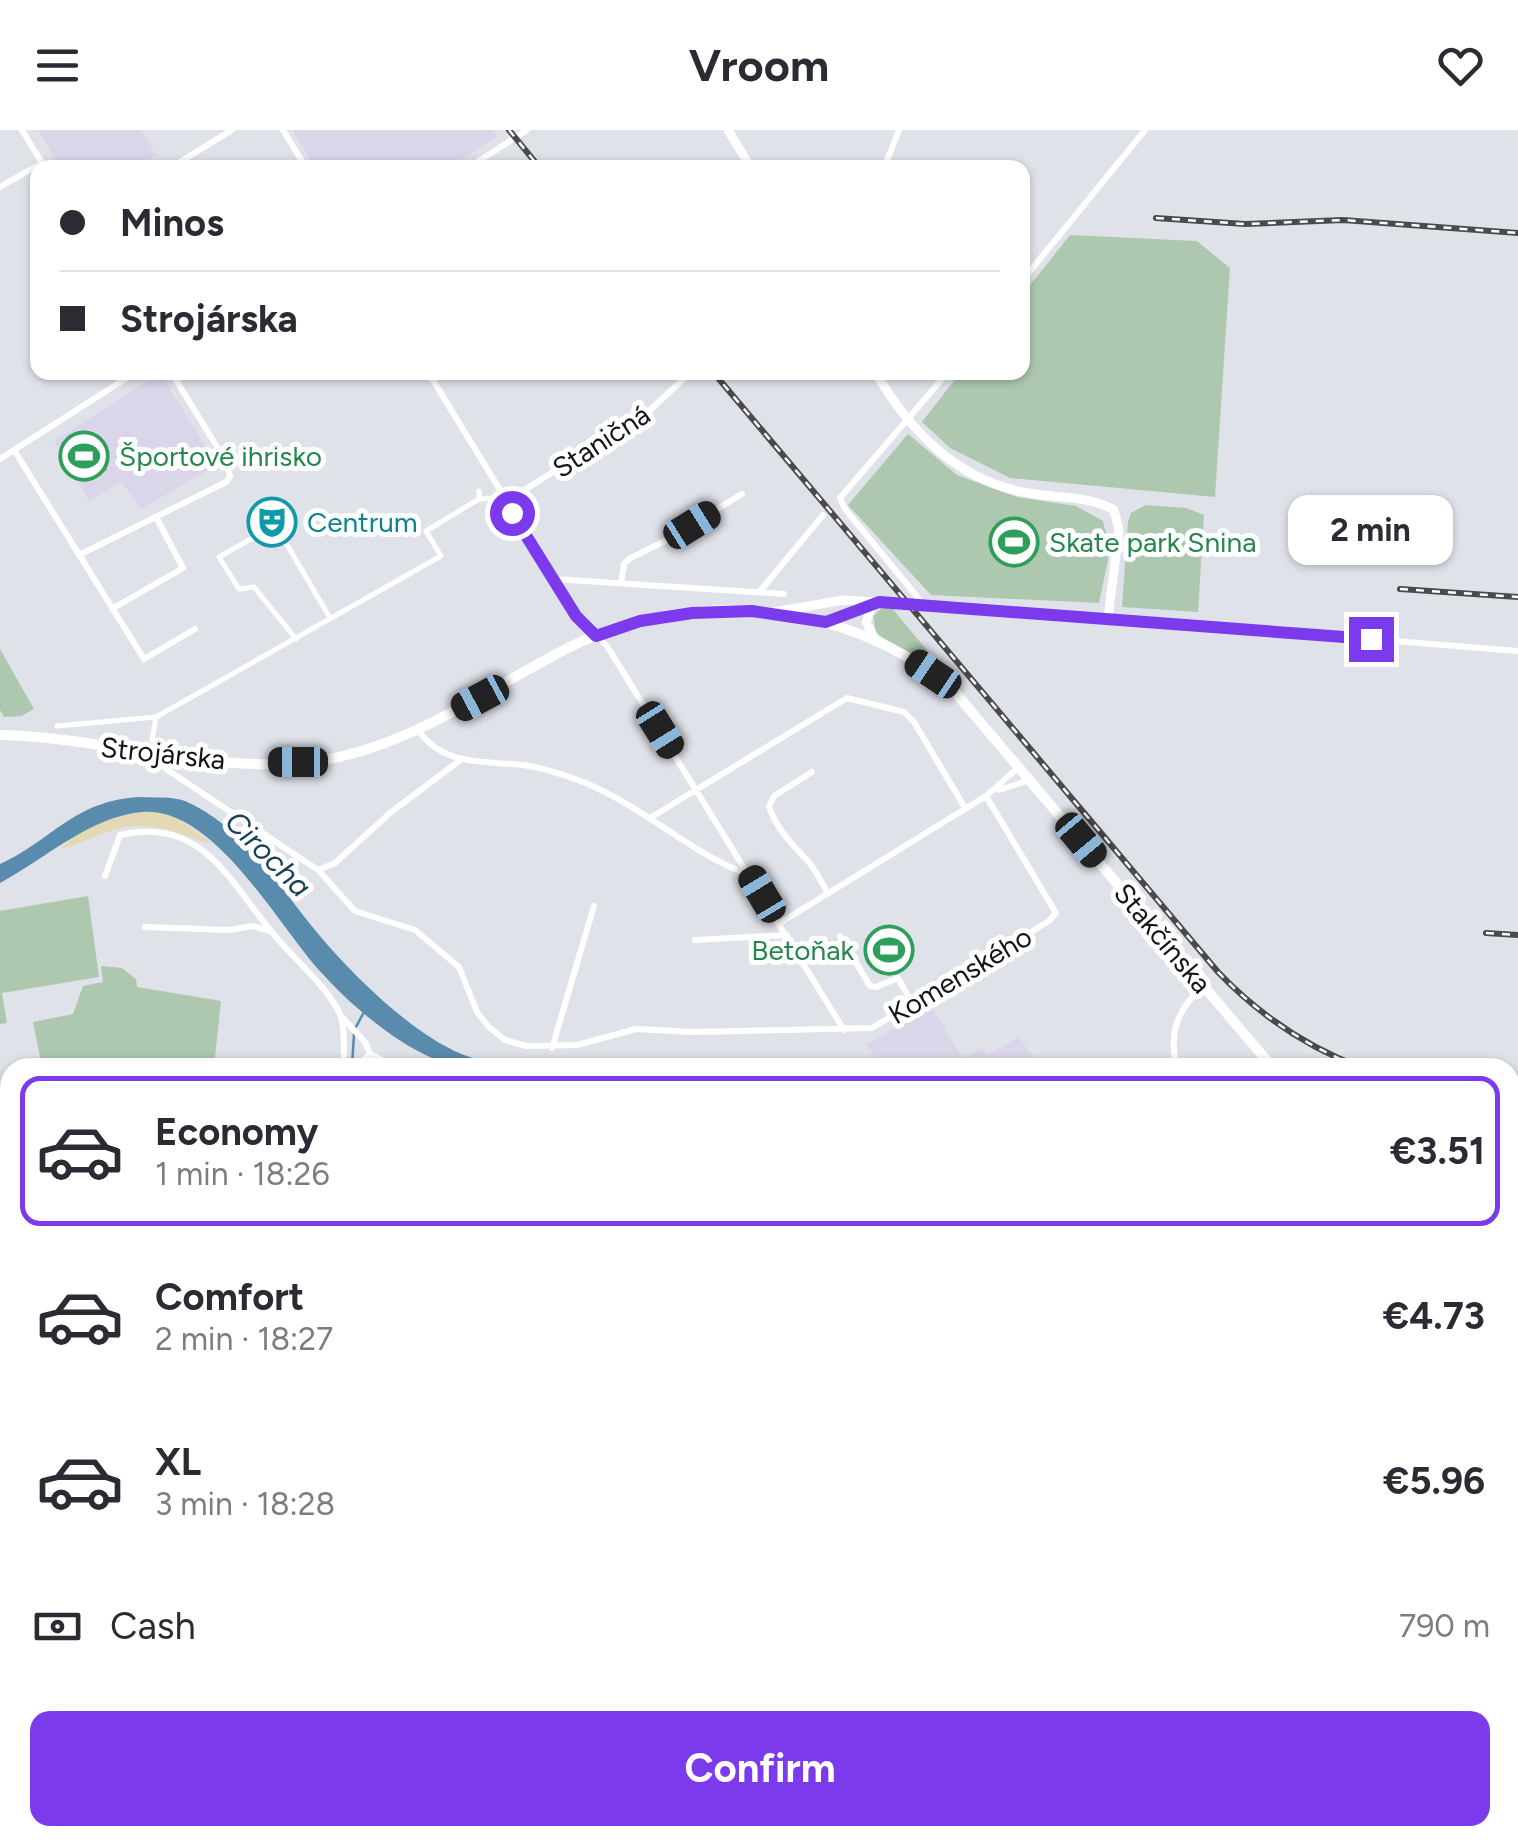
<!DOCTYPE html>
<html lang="en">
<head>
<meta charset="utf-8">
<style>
	body { margin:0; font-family:Figtree,sans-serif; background:#f2f2f3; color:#2b2b33; height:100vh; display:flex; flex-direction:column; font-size:38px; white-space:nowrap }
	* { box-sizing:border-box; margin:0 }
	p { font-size:32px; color:#7c7c81 }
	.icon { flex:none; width:55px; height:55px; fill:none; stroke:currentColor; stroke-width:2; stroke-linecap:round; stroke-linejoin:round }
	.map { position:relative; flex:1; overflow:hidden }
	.sheet { position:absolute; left:0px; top:928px; width:1520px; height:788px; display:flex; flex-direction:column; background:#fff; border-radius:30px 30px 0 0; box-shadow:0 2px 8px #0004 }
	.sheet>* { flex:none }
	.top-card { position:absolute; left:30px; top:30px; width:1000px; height:220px; border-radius:20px; box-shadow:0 2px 8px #0004; display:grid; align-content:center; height:220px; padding:0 30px; background:#fff }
	.end { position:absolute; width:45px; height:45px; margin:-22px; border:12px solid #7c3aed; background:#fff; box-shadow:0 0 0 5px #fff }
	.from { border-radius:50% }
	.bubble { position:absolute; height:70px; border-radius:20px; background:#fff; box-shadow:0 2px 8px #0004; font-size:32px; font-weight:700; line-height:70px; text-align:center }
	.car { position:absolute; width:30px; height:60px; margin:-30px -15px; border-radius:12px; box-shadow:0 0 8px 2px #0007; background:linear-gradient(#222 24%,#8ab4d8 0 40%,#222 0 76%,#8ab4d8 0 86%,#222 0) }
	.top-card b { display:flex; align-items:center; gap:35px; height:95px; font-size:38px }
	.top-card b+b { border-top:2px solid #e1e1e2 }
	.top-card i { width:25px; height:25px; background:#2b2b33 }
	ul { padding:18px 0 0; list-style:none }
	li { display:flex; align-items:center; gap:30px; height:150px; margin:0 20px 15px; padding:0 10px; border:5px solid transparent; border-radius:20px }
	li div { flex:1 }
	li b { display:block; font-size:38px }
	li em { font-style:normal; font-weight:700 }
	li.active { border-color:#7c3aed }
	li>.icon { width:90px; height:90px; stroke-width:1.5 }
	.pay { display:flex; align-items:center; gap:25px; height:110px; padding:0 30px; font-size:38px }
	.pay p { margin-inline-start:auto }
	.cta { display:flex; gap:20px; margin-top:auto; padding:20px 30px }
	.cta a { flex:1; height:115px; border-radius:20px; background:#7c3aed; color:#fff; font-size:40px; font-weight:700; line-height:115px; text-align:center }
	header { display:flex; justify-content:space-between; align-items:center; height:130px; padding:0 30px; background:#fff; font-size:45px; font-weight:700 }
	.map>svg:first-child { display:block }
</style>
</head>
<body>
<header><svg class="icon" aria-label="menu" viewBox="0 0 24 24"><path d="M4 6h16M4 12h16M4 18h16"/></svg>Vroom<svg class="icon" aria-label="heart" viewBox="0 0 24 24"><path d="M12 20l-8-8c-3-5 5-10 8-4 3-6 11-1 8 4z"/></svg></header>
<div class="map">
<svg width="1518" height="1713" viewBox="0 0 1518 1713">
	<rect width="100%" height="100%" fill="#e0e2ea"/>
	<path fill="#dbd5ea" d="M38,0H141L156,25L135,37H60Z
		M292,0H492L497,7L448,37L315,38Z
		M160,243L217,335L141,379L122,352L89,371L54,311Z
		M932,878L963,929L982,918L988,925L1019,907L1040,937H881L867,914Z"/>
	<path fill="#adc8ae" d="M1070,105L1197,111L1230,138L1215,367L1010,348L950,318L922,292L960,243L1022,242L1023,164Z
		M82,300L108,340L86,353L61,313Z
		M908,304L957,345L1017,367L1076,376L1103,391L1110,420L1099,473L931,465L848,375Z
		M1146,375L1186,378L1204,385L1198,482L1122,477L1128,392L1131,383Z
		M882,478H892L954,553L876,503L873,486Z
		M0,519L34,579L21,586L4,587L0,580Z
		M88,766L99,847L2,863L7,893L0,894V781Z
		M101,836L122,838L136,849L137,857L221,871L214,937H42L33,892L73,884L83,856L103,852Z
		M283,1705H594L599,1713H280Z"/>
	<path fill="#e3d9b4" d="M156,681L181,690L213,715C182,705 154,691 121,698C100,703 82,714 61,719C83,694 124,682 156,681Z"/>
	<path fill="#598bac" d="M139,667C153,668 172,666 185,671C246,698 279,758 320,806C352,844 403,894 447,917C470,930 495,934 521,937C501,938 472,943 453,936C403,921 352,877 318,839C277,793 212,675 142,682C89,687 45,729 0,753V734C53,710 73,671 139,667Z"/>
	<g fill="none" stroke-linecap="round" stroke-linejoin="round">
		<path stroke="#598bac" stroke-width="2.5" d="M356,897L364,882
			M352,936L354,904
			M1510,1285L1518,1289
			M1510,1439L1518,1414
			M1510,1467L1518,1475
			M231,1705L234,1713
			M818,1705L819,1713"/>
		<path stroke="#fff" stroke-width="5" d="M479,369L495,368
			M290,400L272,397L219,427L239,459L254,457L296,509
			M288,402L286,413L330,488
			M57,596L156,587
			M152,610L156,587L441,426L426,401L479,369V361"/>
		<path stroke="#fff" stroke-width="6" d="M22,0L45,38
			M283,0L306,38
			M170,38L232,0
			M468,38L527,0
			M884,38L899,0
			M0,57L42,33
			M1022,151L1145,0
			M428,242L577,486L607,516L844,900
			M14,320L144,529L195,499
			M0,329L136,242
			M505,372L646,284L691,242
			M79,425L226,352L230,346L227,333L171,242
			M554,449L784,464
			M621,453L624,434L629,429L667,410L742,364
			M760,461L823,385
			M924,475L845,379L840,368L948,242
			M112,479L183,438L156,387
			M1108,488L1518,521
			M418,600C443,636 484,631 523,635C540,637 558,643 575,649C638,671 688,723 750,745
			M159,624L166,639L318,740L355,781L415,800L459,837L477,882L489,897L505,910L526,916L577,915L636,899L693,902L872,898L1049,791L1056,783L986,666
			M812,642L774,666L769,676C776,698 790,712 806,729C815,738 821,752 828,763
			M999,660L1030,650
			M650,688L847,568L904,582L914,592L965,678
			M318,740L335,733L390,683L459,631
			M105,746L120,705C201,686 229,750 271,801C292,828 324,852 340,884C346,898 343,922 344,938
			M780,793L986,666L1019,637
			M145,797L228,800L253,796L270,801
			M840,806L870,856L876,857L898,848L912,873
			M695,810L787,805
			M342,887L365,912L370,924L397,938
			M552,918L594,776
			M354,938L370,924
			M1177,938C1168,903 1177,880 1203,856
			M0,1081L10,1083
			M1510,1170L1518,1172
			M0,1236L10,1239
			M1510,1559L1518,1562
			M167,1705L170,1713
			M1109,1705L1128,1713
			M1245,1713L1248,1705
			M1289,1713L1324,1705"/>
		<path stroke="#fff" stroke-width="9" d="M728,0L751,38
			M872,476L866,492L876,511
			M774,482L844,470L1108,488L1119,400L1114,380C1085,364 1054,369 1023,362C955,349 909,299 875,242
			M826,492L872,476"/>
		<path stroke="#fff" stroke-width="10" d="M0,605C107,607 216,647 324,630C415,614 489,558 570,517C690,457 852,470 954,561L1273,938
			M1510,1082L1518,1085"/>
		<g stroke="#494a4e" stroke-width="6">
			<path id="rail" d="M509,0L540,38
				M1156,88L1245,94L1343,90L1518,103
				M713,242L1218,842C1259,885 1307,917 1362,938
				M1400,459L1518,467
				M1486,803L1518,805
				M1510,962H1518"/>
		</g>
		<use href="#rail" stroke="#fff" stroke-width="2.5" stroke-dasharray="8" stroke-linecap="butt"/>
	</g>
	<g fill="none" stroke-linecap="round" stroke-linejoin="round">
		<path stroke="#7c3aed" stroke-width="12" d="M512,383L576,486L596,506L640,491L692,483L752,481L826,492L879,472L1371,509"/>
	</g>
	<defs>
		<g id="stadium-ring" transform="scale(2.5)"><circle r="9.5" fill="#fff" stroke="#2e9e5b" stroke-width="1.5"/><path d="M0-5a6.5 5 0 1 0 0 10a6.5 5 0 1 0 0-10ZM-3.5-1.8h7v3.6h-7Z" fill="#2e9e5b"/></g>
		<g id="theatre-ring" transform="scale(2.5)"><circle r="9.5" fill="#fff" stroke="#0f9aa8" stroke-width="1.5"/><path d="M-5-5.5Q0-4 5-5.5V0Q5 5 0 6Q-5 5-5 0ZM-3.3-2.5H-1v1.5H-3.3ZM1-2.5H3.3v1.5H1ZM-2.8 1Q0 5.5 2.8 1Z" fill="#0f9aa8"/></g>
	</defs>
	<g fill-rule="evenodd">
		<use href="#stadium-ring" x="84" y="326"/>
		<use href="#theatre-ring" x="272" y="392"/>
		<use href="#stadium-ring" x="1014" y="412"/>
		<use href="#stadium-ring" x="889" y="820"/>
	</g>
	<g text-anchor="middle" stroke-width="10" stroke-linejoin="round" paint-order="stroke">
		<g font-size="28" fill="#141518" stroke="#fff">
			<text transform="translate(601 311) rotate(-33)" y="10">Staničná</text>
			<text transform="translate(163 623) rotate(6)" y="10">Strojárska</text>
			<text transform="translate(1163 808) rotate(50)" y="10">Stakčínska</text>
			<text transform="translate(960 845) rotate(-31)" y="10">Komenského</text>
		</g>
		<g font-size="28" fill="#27864d" stroke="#fff" text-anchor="start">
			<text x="119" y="336">Športové ihrisko</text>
			<text x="1049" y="422">Skate park Snina</text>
			<text x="854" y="830" text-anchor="end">Betoňak</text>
		</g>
		<g font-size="28" fill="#0d838f" stroke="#fff" text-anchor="start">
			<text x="307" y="402">Centrum</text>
		</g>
		<g font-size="30" font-style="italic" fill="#184159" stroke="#fff">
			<text transform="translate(268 724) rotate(45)" y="10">Cirocha</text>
		</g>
	</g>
</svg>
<i class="end from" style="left:512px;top:383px"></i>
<i class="end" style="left:1371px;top:509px"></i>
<div class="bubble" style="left:1288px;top:365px;width:165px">2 min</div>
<i class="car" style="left:692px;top:395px;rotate:58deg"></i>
<i class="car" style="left:933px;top:544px;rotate:304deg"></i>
<i class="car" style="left:480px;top:568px;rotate:242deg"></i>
<i class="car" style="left:660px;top:600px;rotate:148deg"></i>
<i class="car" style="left:298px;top:632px;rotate:270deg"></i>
<i class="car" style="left:1081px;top:710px;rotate:140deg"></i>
<i class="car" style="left:762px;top:764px;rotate:329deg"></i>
<div class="top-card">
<b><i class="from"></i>Minos</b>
<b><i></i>Strojárska</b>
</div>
<section class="sheet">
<ul>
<li class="active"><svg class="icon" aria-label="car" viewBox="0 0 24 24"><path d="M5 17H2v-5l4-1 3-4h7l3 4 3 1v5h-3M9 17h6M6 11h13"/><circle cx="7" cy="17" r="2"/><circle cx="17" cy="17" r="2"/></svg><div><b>Economy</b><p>1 min · 18:26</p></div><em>€3.51</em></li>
<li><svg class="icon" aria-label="car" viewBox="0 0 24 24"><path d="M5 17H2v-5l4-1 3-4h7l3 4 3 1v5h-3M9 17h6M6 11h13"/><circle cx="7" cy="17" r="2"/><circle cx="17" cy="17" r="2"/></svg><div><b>Comfort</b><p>2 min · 18:27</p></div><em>€4.73</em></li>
<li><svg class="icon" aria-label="car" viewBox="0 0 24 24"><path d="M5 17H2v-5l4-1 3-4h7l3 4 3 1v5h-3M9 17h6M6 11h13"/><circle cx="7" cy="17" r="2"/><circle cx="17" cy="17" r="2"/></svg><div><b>XL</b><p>3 min · 18:28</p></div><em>€5.96</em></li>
</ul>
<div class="pay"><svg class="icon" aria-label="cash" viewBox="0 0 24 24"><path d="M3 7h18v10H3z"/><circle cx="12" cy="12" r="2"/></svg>Cash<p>790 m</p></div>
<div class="cta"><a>Confirm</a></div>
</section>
</div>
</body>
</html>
